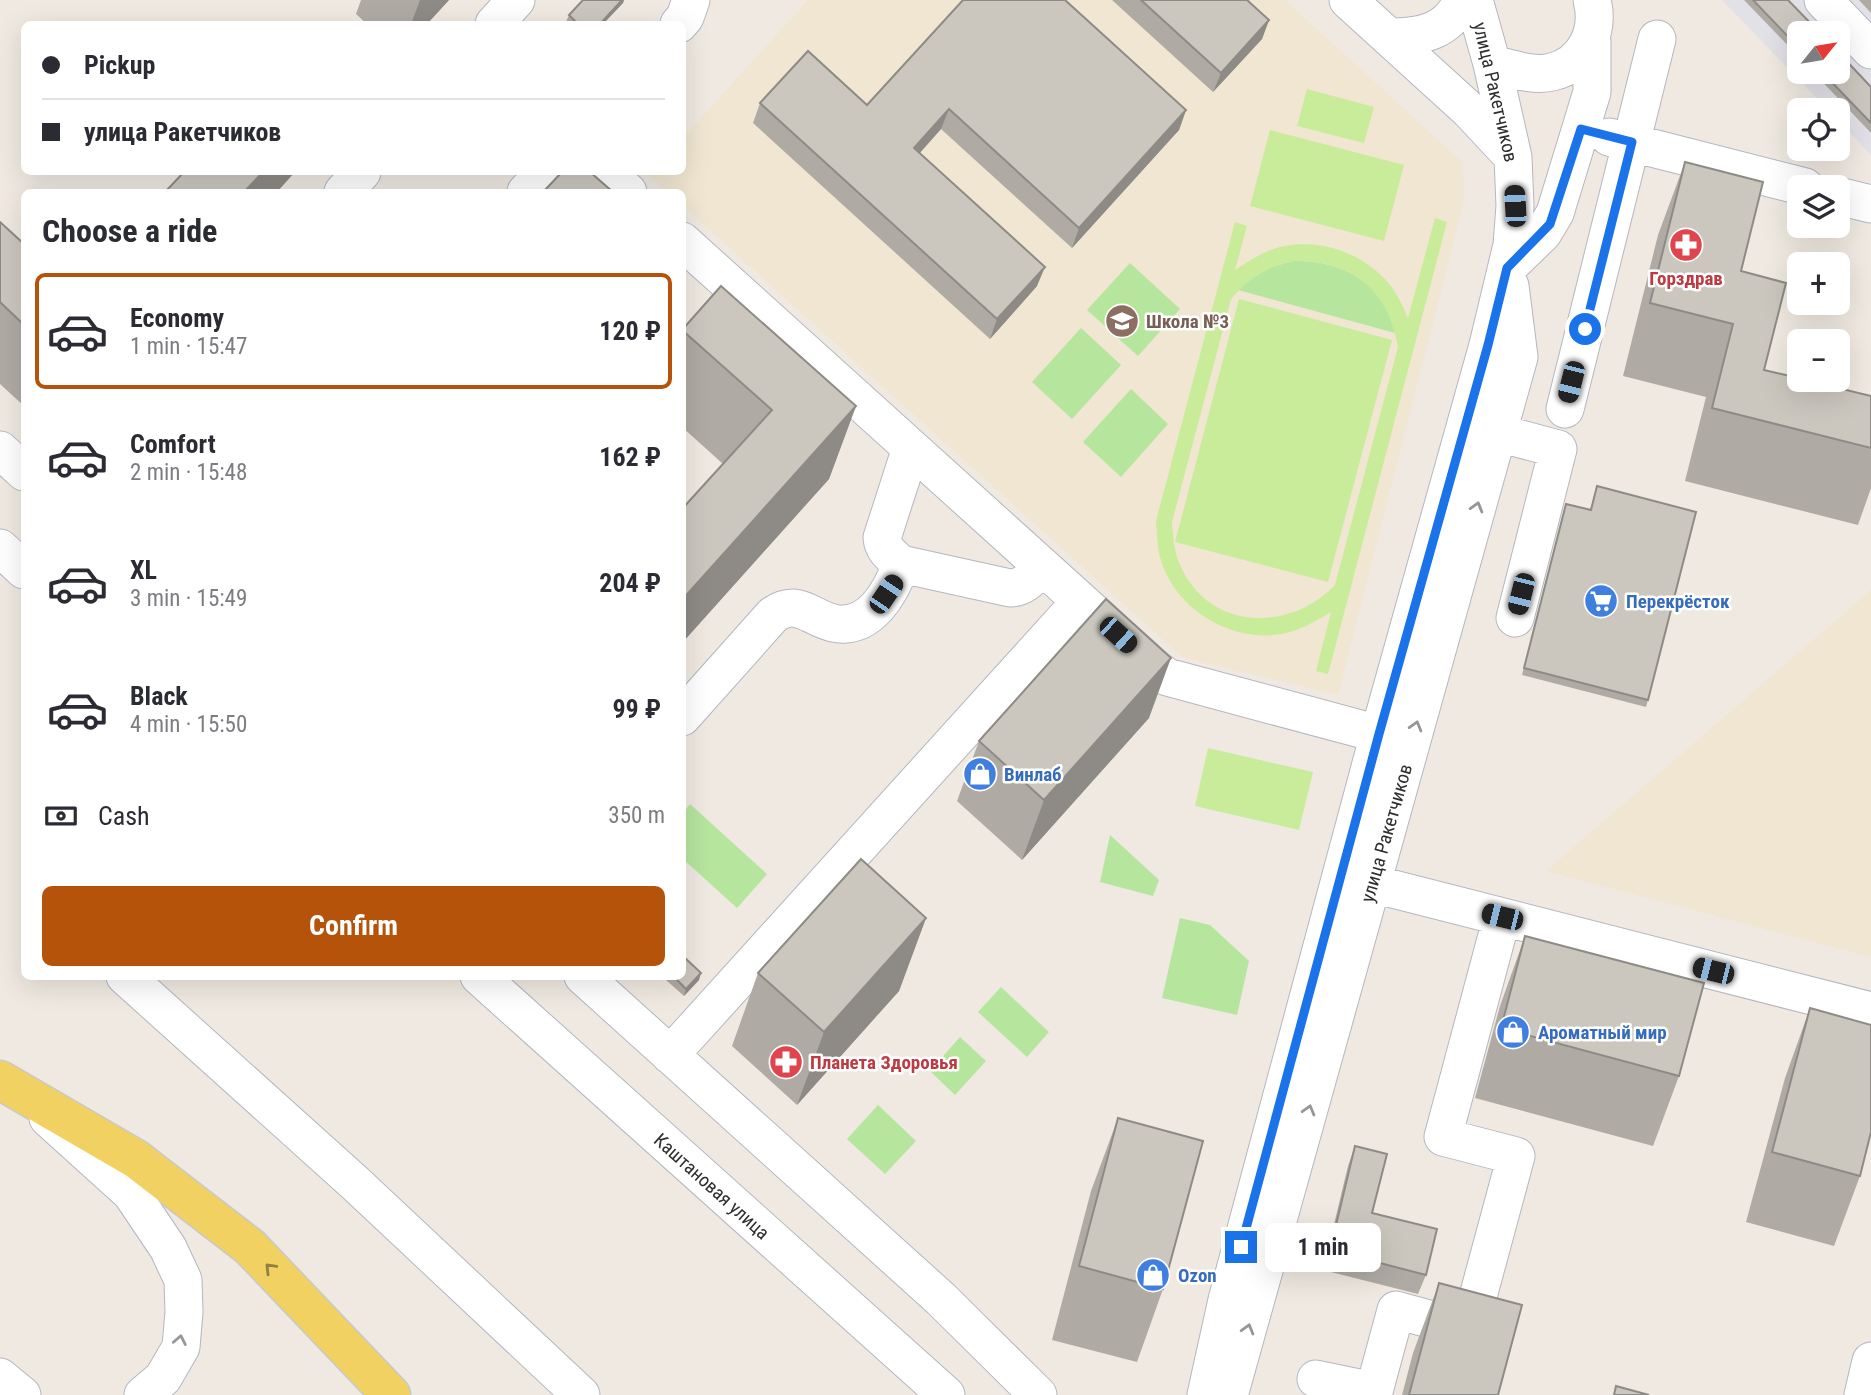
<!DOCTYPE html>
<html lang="en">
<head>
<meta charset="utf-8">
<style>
	body { margin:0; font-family:"Roboto Condensed",sans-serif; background:#f7f7f7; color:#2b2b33; height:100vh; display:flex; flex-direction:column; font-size:26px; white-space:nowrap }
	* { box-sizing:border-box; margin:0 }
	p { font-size:23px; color:#7c7c81 }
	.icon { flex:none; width:38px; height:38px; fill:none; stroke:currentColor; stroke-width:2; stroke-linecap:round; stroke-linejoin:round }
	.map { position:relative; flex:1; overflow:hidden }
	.drawer { position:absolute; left:21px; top:189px; width:665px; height:791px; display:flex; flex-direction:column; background:#fff; border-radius:10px; box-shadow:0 7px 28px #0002 }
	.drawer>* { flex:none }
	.banner { position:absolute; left:21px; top:21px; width:665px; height:154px; border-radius:10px; box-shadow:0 7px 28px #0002; display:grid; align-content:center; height:154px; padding:0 21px; background:#fff }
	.needle { width:46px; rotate:60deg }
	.controls { position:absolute; left:1787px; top:21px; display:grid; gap:14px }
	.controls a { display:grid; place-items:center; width:63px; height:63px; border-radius:10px; background:#fff; box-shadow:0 7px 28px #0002; font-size:35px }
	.end { position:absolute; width:32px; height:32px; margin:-16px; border:9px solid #1a73e8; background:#fff; box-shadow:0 0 0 4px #fff }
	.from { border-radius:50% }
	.bubble { position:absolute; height:49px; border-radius:10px; background:#fff; box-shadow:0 7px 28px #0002; font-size:23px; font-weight:700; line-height:49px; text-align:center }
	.car { position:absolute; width:21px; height:42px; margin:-21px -10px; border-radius:9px; box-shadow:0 0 5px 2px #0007; background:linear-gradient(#222 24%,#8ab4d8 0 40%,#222 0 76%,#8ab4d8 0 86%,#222 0) }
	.banner b { display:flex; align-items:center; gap:24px; height:66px; font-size:26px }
	.banner b+b { border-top:2px solid #e1e1e2 }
	.banner i { width:18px; height:18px; background:#2b2b33 }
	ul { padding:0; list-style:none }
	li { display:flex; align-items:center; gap:21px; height:116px; margin:0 14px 10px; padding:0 7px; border:4px solid transparent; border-radius:10px }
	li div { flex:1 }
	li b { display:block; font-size:26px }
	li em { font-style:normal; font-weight:700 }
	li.selected { border-color:#b45309 }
	li>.icon { width:63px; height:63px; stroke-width:1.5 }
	h2 { padding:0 21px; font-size:32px; line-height:84px }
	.pay { display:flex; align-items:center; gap:18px; height:77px; padding:0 21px; font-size:26px }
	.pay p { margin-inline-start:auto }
	.button { display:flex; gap:14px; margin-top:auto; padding:14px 21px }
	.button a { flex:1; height:80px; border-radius:10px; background:#b45309; color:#fff; font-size:28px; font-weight:700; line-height:80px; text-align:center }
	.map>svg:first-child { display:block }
</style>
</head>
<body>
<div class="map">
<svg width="1871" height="1395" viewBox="0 0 1871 1395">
	<rect width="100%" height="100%" fill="#efe9e1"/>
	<path fill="#e3e1e8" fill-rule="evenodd" d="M1722,0H1871V155L1838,120V110H1828ZM1799,33H1838V72H1799Z"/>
	<path fill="#f0e6d1" d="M808,0H1285L1463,163L1464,201L1338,695L1182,657L683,206L682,192H668L649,175L652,172H682L683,138Z
		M1871,590V957L1546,871Z"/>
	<path fill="#b6e59e" d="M1293,261C1342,260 1384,282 1395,333L1238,290C1253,273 1272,266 1293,261Z
		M1130,263L1180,309L1138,356L1087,310Z
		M1081,328L1121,365L1072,419L1032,382Z
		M1131,389L1168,424L1121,477L1083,442Z
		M690,804L767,874L737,908L683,859V813Z
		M1110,835L1159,880L1153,896L1100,882Z
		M1180,918L1210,925L1249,961L1237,1015L1162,998Z
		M1001,987L1049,1032L1027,1057L978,1012Z
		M960,1037L986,1061L955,1095L930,1071Z
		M878,1105L916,1141L885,1174L847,1139Z"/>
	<path fill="#c9ec9a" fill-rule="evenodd" d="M1307,89L1374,107L1364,143L1297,126Z
		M1270,130L1404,165L1384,241L1250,206Z
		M1435,218L1447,222L1328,674L1316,671L1331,612C1316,621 1301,630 1282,634C1229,643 1171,607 1159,553C1157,543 1157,532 1156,521L1235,222L1247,226L1235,270C1246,263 1256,256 1268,251C1310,234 1362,250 1390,285C1398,295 1403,307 1408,318ZM1293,261C1352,260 1388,289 1398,347L1335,585C1289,633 1209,631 1180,565C1174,551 1173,537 1172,522L1231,299C1249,278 1267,267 1293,261Z
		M1239,299L1392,340L1328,582L1175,542Z
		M1208,748L1313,772L1299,830L1195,806Z"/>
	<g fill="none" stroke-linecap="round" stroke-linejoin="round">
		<g stroke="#b4b7c1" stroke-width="39">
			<path id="minor" d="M1348,0L1469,110L1512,156
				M1823,0L1871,50
				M494,24L516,0
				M679,24L685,17L691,0
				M1389,37C1421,37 1449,32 1462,0
				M1492,64C1510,68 1533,77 1552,72C1585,64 1600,31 1592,0
				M1609,137L1805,187
				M605,172L628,192
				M343,192L362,172
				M526,192L545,172
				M1838,196L1871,204
				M682,241L1156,669L1167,677L1379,734
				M1507,268L1543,233L1555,213L1592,92V41
				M1565,409L1657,39
				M1498,433L1558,449L1515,618
				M911,448L882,538C883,550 892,556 901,564L1010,588C1025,588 1032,577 1042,566
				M0,450L24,472
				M0,548L24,570
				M682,717L773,615C798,598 809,617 833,623C870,631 891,592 901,564
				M1350,878L1871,1011
				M125,976L355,1183L581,1395
				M479,976L946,1395
				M583,976L941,1299L1038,1395
				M670,1055L1080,602
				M48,1118L131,1193L168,1248L183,1280L184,1312L181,1347L163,1378L143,1395
				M0,1377L22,1395
				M1316,1379L1374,1391
				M1230,1392L1519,357L1510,286
				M1206,1395L1227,1300L1379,734L1488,345L1512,245L1515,206L1513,157L1492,64L1474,0
				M1373,1395L1396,1310L1469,1330L1516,1156L1443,1137L1502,917
				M1863,1395L1871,1361"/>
		</g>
		<g stroke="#c9c9c9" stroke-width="41">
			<path id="major" d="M0,1080L136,1159L250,1247L391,1395"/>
		</g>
		<use href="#minor" stroke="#fff" stroke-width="37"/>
		<use href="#major" stroke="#f2d163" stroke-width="38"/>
	</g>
	<path fill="#afaba4" d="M361,0H449L427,24H367L356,14Z
		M583,0H624L623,3L603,24H569L566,22L569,15Z
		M1112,0H1247L1269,20L1262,39L1213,92Z
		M1744,0H1788L1799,33V57Z
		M1859,0H1871V13Z
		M1067,1L1186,110L1179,130L1072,248L941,129L920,153L1037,286L990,339L753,123L760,103L867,105Z
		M1813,72H1838L1871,87V133Z
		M1685,162L1741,271L1764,370L1871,448V488L1858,525L1685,481L1706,397L1623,376L1658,235Z
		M0,222L24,244V406L0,384Z
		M682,329L856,406L829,479L682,643V509L723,464L682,427Z
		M1597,486L1648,700L1646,707L1522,675L1566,504L1590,510Z
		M1149,718L1022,860L957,801L979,741Z
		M926,918L899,991L797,1105L732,1046L758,973Z
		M1525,936L1679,1076L1653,1146L1475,1098L1500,1006Z
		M668,976H682L699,980L684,996L666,980Z
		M1810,1008L1860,1176L1834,1246L1746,1222L1785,1078Z
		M1118,1118L1163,1289L1137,1362L1052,1340L1091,1191Z
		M1355,1146L1372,1213L1426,1275L1418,1294L1323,1270L1348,1166Z
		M1439,1283L1498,1395H1402L1413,1353Z"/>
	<path fill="#8e8b86" d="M420,0H449L427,24H411Z
		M622,0H624L623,3L603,24H600Z
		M1269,20L1262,39L1213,92L1221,73Z
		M949,109L941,129L907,167L914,148Z
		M1186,110L1179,130L1072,248L1079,228Z
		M263,172H295L277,192H244Z
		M1045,267L1037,286L990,339L997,319Z
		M856,406L829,479L682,643V600Z
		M1171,658L1149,718L1022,860L1044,800Z
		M926,918L899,991L797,1105L824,1032Z
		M701,973L699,980L684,996L686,989Z"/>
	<path fill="#cbc7bf" stroke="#8e8b86" stroke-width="2" d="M583,0H622L600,24H578L569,15Z
		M963,0H1065L1186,110L1079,228L949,109L914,148L1045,267L997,319L760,103L808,51L867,105Z
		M1141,0H1247L1269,20L1221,73Z
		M1753,0H1788L1820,33H1799V48Z
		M1838,52L1871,87V123L1822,72H1838Z
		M1685,162L1763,182L1741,271L1786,283L1764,370L1799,378V380H1805L1871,396V448L1712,408L1733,324L1650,303Z
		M184,172H263L244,192H165Z
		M562,172H590L613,192H543Z
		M0,222L24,244V325L0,302Z
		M721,286L856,406L682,600V509L772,410L682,330Z
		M1597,486L1696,512L1648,700L1524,668L1566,504L1591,510Z
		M1106,599L1171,658L1044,800L979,741Z
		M861,859L926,918L824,1032L758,973Z
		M1525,936L1704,983L1679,1076L1501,1028Z
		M684,957L701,973L686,989L673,976H682V958Z
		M1810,1008L1871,1025V1132L1860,1176L1772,1152Z
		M1118,1118L1203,1141L1163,1289L1079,1266Z
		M1355,1146L1387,1154L1372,1213L1437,1229L1426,1275L1330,1250Z
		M1439,1283L1522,1305L1498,1395H1409Z
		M1616,1386L1649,1395H1614Z"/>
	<defs><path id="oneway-chevron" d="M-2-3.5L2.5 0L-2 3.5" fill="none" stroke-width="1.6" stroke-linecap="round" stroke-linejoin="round" transform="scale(1.75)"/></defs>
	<g stroke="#969696">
		<use href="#oneway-chevron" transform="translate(1477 507) rotate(-74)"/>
		<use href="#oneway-chevron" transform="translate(1416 726) rotate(-74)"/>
		<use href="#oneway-chevron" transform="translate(1309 1110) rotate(-74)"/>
		<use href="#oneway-chevron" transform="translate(1248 1329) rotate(-74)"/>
		<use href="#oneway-chevron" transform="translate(180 1340) rotate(-79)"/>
	</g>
	<use stroke="#908048" href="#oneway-chevron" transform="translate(270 1268) rotate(-134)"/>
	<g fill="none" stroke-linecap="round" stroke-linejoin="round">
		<path stroke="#1a73e8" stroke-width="9" d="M1241,1247L1379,734L1488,345L1507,268L1550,224L1581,129L1632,142L1585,329"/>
	</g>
	<defs>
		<g id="pharmacy-disc" transform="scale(1.75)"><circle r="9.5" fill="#e0444e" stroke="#fff"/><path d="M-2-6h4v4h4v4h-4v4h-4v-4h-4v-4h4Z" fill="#fff"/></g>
		<g id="school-disc" transform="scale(1.75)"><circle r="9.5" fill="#8d6e63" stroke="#fff"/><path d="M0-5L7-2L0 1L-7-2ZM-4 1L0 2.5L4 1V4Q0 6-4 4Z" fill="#fff"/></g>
		<g id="supermarket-disc" transform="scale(1.75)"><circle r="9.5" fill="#3f7fe0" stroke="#fff"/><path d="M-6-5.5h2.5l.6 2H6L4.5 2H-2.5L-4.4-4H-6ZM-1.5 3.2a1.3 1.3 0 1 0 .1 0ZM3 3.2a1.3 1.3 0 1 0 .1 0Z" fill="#fff"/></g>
		<g id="shop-disc" transform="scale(1.75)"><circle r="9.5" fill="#3f7fe0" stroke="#fff"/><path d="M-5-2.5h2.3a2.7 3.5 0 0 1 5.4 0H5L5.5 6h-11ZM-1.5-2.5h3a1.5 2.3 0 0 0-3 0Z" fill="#fff"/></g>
	</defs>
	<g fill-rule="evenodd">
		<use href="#pharmacy-disc" x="1686" y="245"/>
		<use href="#school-disc" x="1122" y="321"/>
		<use href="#supermarket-disc" x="1601" y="601"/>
		<use href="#shop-disc" x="980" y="774"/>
		<use href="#shop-disc" x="1513" y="1032"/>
		<use href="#pharmacy-disc" x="786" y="1062"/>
		<use href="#shop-disc" x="1153" y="1275"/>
	</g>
	<g text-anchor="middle" stroke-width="5" stroke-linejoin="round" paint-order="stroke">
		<g font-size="19" fill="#2e2e2e" stroke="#fff">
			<text transform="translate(1496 92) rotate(77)" y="7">улица Ракетчиков</text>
			<text transform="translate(1386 833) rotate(-74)" y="7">улица Ракетчиков</text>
			<text transform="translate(712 1186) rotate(42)" y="7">Каштановая улица</text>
		</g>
		<g font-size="19" font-weight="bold" fill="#be3a42" stroke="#fff">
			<text x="1686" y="285">Горздрав</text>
			<text x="810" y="1069" text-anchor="start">Планета Здоровья</text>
		</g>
		<g font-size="19" font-weight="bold" fill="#785e54" stroke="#fff" text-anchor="start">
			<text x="1146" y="328">Школа №3</text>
		</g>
		<g font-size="19" font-weight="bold" fill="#366cbe" stroke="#fff" text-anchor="start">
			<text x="1626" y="608">Перекрёсток</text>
			<text x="1004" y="781">Винлаб</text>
			<text x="1538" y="1039">Ароматный мир</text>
			<text x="1178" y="1282">Ozon</text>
		</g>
	</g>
</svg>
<div class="controls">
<a><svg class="needle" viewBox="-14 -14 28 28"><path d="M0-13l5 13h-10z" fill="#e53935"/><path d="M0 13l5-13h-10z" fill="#7c7c81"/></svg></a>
<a><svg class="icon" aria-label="locate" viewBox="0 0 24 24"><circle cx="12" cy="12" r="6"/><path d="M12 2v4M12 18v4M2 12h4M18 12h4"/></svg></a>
<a><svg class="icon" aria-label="layers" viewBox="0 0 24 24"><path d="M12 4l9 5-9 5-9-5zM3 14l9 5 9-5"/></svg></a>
<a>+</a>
<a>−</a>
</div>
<i class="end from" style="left:1585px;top:329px"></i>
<i class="end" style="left:1241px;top:1247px"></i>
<div class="bubble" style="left:1265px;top:1223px;width:116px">1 min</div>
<i class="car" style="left:1515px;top:206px;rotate:357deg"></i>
<i class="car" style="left:1571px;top:382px;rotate:194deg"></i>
<i class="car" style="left:886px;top:594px;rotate:34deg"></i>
<i class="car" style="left:1521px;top:594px;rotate:194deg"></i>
<i class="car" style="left:1118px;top:635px;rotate:132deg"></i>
<i class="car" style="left:1502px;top:917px;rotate:284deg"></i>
<i class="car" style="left:1713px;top:971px;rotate:284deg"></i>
<div class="banner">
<b><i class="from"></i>Pickup</b>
<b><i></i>улица Ракетчиков</b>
</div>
<section class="drawer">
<h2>Choose a ride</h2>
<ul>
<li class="selected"><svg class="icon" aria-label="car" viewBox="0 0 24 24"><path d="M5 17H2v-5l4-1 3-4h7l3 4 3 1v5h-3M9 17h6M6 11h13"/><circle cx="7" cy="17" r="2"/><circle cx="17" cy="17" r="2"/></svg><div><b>Economy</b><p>1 min · 15:47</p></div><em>120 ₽</em></li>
<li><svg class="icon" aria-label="car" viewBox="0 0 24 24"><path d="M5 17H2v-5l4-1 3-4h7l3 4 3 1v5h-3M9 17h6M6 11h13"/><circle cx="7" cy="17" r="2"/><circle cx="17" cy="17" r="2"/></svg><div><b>Comfort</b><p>2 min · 15:48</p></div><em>162 ₽</em></li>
<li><svg class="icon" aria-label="car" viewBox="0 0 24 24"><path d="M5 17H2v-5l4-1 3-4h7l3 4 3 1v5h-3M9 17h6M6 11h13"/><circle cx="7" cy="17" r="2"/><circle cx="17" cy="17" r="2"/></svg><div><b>XL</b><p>3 min · 15:49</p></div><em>204 ₽</em></li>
<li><svg class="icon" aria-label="car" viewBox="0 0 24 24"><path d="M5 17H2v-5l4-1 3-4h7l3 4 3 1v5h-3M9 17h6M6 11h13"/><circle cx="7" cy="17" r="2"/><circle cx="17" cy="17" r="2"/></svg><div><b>Black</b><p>4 min · 15:50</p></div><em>99 ₽</em></li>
</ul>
<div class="pay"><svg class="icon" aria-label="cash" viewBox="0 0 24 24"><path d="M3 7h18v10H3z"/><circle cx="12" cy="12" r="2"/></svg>Cash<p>350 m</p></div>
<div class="button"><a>Confirm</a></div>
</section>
</div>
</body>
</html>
